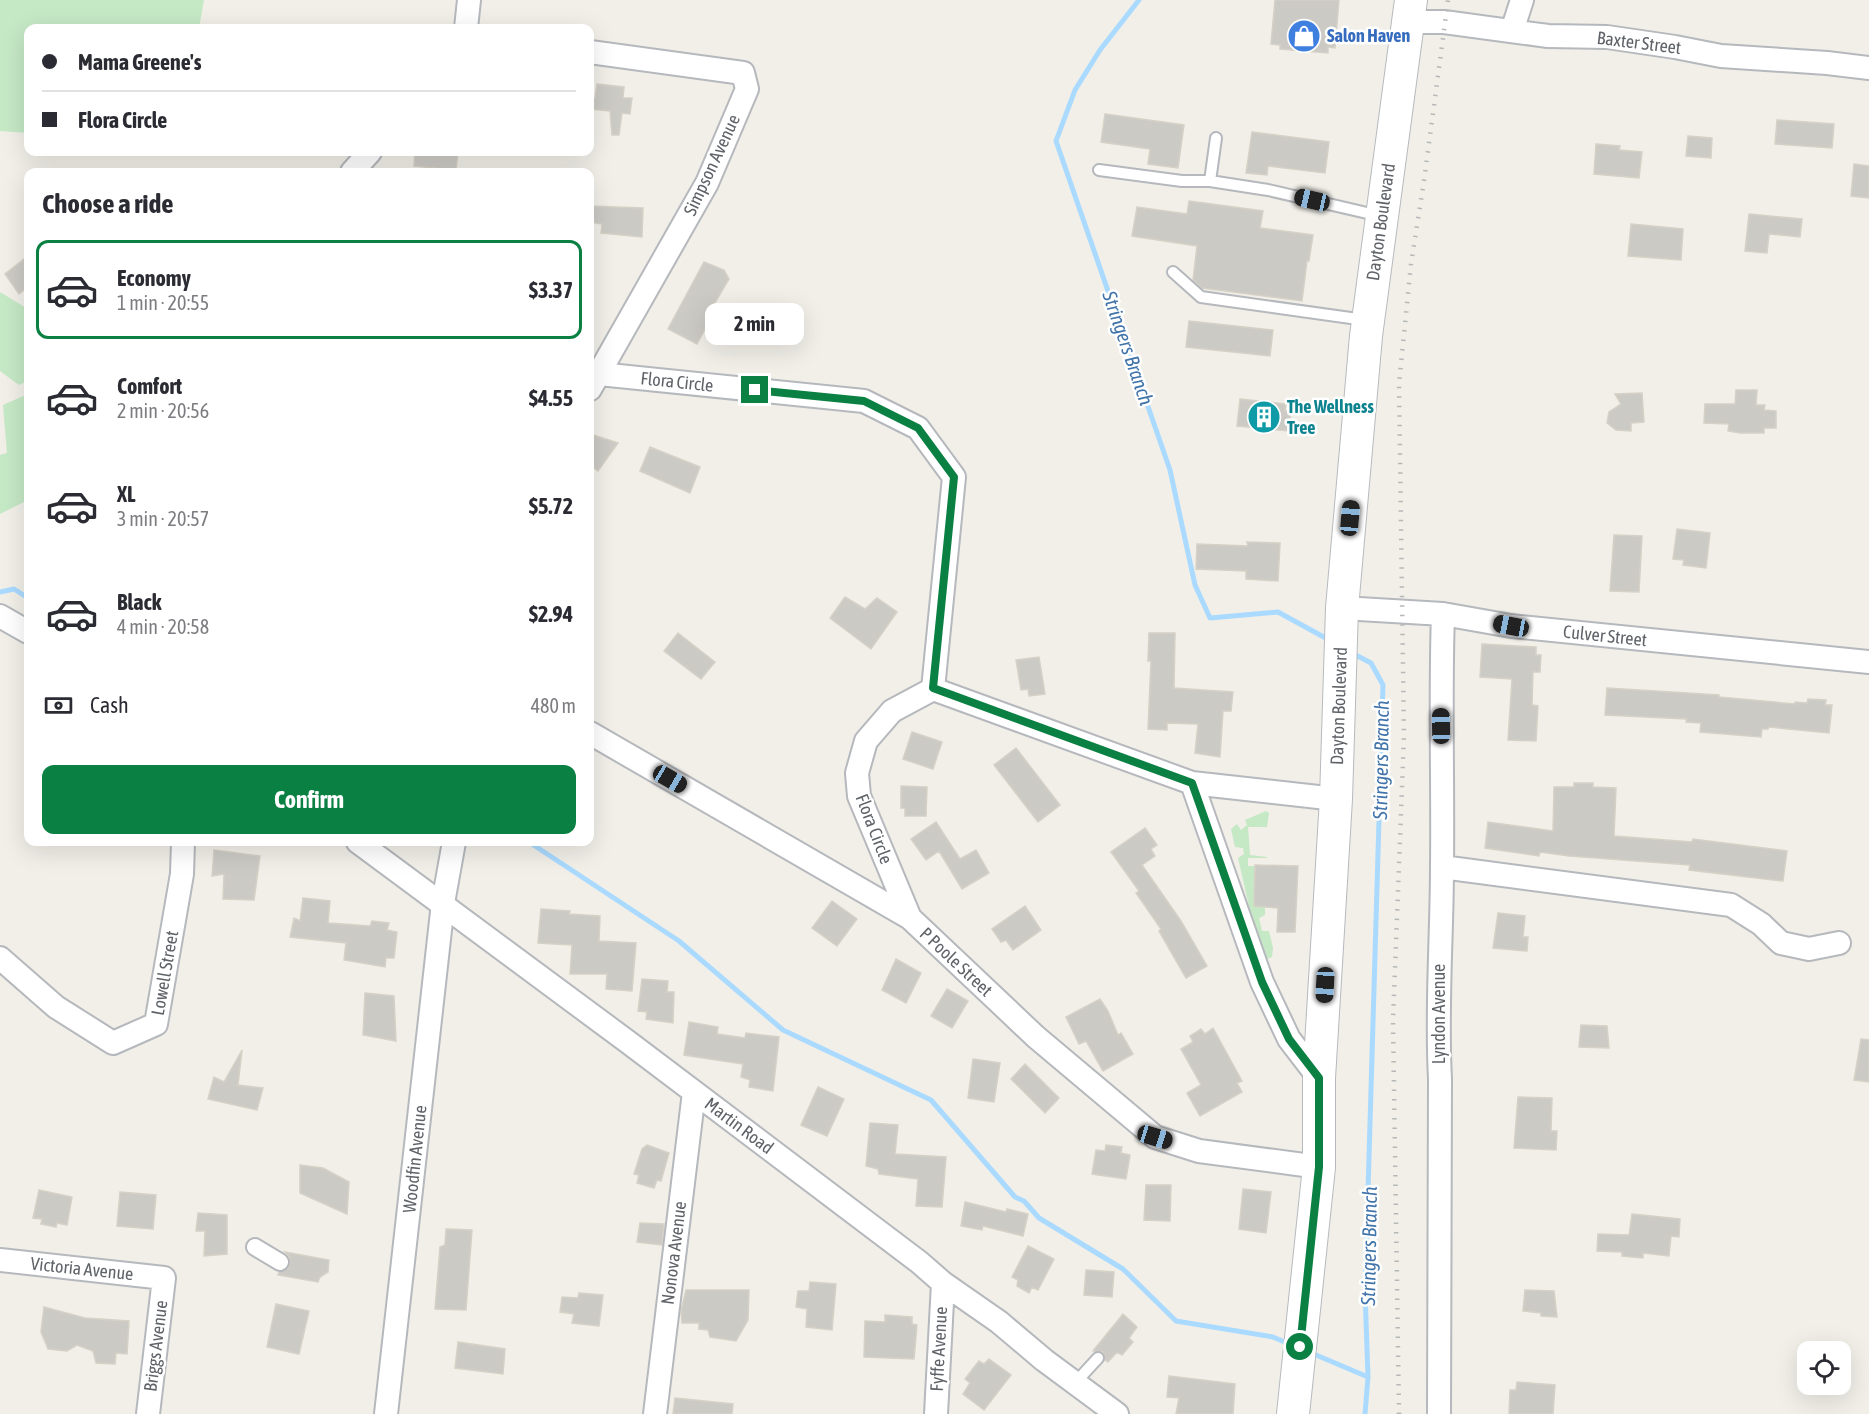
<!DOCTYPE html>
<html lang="en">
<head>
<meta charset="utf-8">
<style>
	body { margin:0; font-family:"Asap Condensed",sans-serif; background:#f7f7f7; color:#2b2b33; height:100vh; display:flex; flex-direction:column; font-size:22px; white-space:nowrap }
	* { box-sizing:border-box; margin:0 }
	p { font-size:20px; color:#7c7c81 }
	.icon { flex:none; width:33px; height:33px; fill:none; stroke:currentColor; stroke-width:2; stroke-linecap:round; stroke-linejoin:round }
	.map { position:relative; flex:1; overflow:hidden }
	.panel { position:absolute; left:24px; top:168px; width:570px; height:678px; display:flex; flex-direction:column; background:#fff; border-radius:12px; box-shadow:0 6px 24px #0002 }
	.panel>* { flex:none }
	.guide { position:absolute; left:24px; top:24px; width:570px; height:132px; border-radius:12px; box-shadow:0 6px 24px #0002; display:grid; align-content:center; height:132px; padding:0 18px; background:#fff }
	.controls { position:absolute; left:1797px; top:1341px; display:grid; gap:12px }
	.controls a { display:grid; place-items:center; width:54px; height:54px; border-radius:12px; background:#fff; box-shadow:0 6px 24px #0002; font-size:30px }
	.end { position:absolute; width:27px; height:27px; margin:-14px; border:8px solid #0b8043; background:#fff; box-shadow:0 0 0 3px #fff }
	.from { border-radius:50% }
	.bubble { position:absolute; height:42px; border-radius:12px; background:#fff; box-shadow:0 6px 24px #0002; font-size:20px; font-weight:700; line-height:42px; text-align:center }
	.car { position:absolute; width:18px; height:36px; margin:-18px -9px; border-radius:8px; box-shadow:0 0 4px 2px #0007; background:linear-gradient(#222 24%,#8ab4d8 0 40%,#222 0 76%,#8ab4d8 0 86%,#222 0) }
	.guide b { display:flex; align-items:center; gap:21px; height:57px; font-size:22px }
	.guide b+b { border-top:2px solid #e1e1e2 }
	.guide i { width:15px; height:15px; background:#2b2b33 }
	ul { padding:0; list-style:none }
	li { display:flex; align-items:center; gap:18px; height:99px; margin:0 12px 9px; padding:0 6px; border:3px solid transparent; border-radius:12px }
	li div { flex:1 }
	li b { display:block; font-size:22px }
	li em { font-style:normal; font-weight:700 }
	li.current { border-color:#0b8043 }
	li>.icon { width:54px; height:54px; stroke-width:1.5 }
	h2 { padding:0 18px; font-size:27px; line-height:72px }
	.pay { display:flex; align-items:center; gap:15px; height:66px; padding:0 18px; font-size:22px }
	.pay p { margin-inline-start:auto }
	.action { display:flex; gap:12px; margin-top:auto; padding:12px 18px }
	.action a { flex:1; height:69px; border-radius:12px; background:#0b8043; color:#fff; font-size:24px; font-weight:700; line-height:69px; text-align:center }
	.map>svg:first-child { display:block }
</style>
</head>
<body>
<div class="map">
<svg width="1869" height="1414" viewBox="0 0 1869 1414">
	<rect width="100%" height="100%" fill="#f1efe8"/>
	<path fill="#c5e8c5" d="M0,0H204L199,28H28V133L0,131Z
		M0,292L28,309V381L19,385L0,371Z
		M28,394V500L0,514V455L7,453L3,405Z
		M1266,811L1269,813L1267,827H1248L1250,855L1267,857V858H1248V866H1255L1254,906L1265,907V915L1259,918L1262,931H1269L1273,948L1272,957L1267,959L1249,906L1238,858L1244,854L1243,848L1235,847L1231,829L1237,824L1241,830L1247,825L1245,820Z"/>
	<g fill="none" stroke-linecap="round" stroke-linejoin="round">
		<path stroke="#aadaff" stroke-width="5" d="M1139,0L1100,50L1075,90L1056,141L1170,470L1195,585L1210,618L1278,612L1331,641
			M0,592L14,589L28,598
			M1350,652L1371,663L1383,685L1365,1292L1368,1377L1365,1414
			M529,842L679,941L783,1030L931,1100L1015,1197L1024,1201L1039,1218L1123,1269L1176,1321L1273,1337L1289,1344
			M1309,1352L1368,1377"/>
	</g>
	<path fill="#cccac5" stroke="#d6d1c6" stroke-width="1.5" d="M1275,0H1339L1335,48L1328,47V53L1280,49V45L1271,44Z
		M597,84L624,87L623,98H632L630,114L622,113L619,135H612L610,111L590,109V99L595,98Z
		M1105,114L1184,125L1178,168L1148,164L1150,149L1101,142Z
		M1777,120L1834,124L1832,148L1775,144Z
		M1252,132L1329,142L1325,173L1268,166L1267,175L1246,173Z
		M1688,136L1712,138L1711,158L1686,156Z
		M1596,144L1620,146L1619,150L1642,152L1639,178L1594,174Z
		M415,152H458L456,170L414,166Z
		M1854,164L1869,166V198L1851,196Z
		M1189,201L1263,211L1260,228L1313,235L1309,261H1307L1302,301L1202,288L1193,280L1197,246L1132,236L1137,207L1187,214Z
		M590,206L643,208L642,237L601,233L602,224L590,222Z
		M1749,214L1802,219L1800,237L1769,234L1767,253L1745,251Z
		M1631,224L1683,229L1681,260L1628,256Z
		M28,256V287L19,294L5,274Z
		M704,262L724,270L729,279L706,318L710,320L697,344L668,329Z
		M1189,321L1273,330L1270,356L1186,347Z
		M1736,390H1757L1756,405H1765L1764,410L1776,411V428H1764V433H1740L1728,431L1729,424L1704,423L1705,404H1735Z
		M1642,393L1644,422L1631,423V431L1616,430L1607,423L1609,412L1621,404L1615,394Z
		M1240,399L1286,404L1285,411H1291L1289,431L1237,426Z
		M590,434L618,443L598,471L590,465Z
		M650,447L700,467L690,493L640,471Z
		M1677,529L1710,533L1706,568L1683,565L1684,560L1673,559Z
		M1614,535L1642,536L1639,592L1610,591Z
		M1247,542L1280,543L1278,581L1246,579V571L1196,569L1197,544L1248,546Z
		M845,597L865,609L877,598L897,612L871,649L830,618Z
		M678,633L715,662L701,679L664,651Z
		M1149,633H1175L1174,688L1233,692L1231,711H1223L1220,757L1195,753L1198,724L1167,723V730L1148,729L1151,661H1148Z
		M1482,644L1536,647V655H1541L1540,672H1533L1532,705L1538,706L1536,741L1508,740L1512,679L1480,677Z
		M1039,657L1045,694L1029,696L1028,689L1021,690L1016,660Z
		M1607,688L1719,695V697L1795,704V702L1807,703L1808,699L1826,700L1825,705H1832L1829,733L1769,727L1768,729H1762L1761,737L1700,732L1701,723L1686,722L1687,719L1605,715Z
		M912,732L942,742L933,769L903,759Z
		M1016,748L1060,805L1038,822L994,765Z
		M1574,783H1593V787L1616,788L1614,836L1692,842L1693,839L1787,851L1783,881L1689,870L1690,865L1569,856L1540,852L1539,856L1485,848L1488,822L1553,831L1554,787H1574Z
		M901,786L927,787L926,816H905V808H901Z
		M936,822L960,859L976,850L989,873L962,889L939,851L926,860L911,839Z
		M1145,828L1157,845L1151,849L1155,856L1142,865L1181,921L1207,966L1186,978L1159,931L1161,929L1136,893L1139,891L1111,852Z
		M214,850L260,856L254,900L223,899L224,874L212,876Z
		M1255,865L1298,866L1295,932H1277L1278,908L1254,906Z
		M303,898L330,901L328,923L370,926L372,921L389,923L387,930L397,932L394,958H386L385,967L344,960L346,943L290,937L294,918L300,921Z
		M832,901L857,919L837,946L812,928Z
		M1025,906L1041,930L1013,950L1006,940L1001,942L992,929Z
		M541,909L570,911L569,914L600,916L599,941L636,943L632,991L606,989L607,974H570L572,945L538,943Z
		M1498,913L1525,916L1523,937H1528L1527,951L1493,948Z
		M896,959L921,973L906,1003L882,990Z
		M642,979L668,981L667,992H674L673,1023L646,1019L647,1012L638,1011Z
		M947,989L968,1001L952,1028L931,1016Z
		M365,993L394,996L396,1041L363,1035Z
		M1100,999L1108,1011L1118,1035L1121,1033L1133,1054L1103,1071L1086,1041L1079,1044L1066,1017Z
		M689,1022L718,1027L717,1034L745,1038L746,1033L779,1037L773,1091L749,1087L750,1080L741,1077L743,1064L684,1055Z
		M1581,1025L1607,1026L1609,1048L1579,1047Z
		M1213,1028L1242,1081L1237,1083L1242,1092L1200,1116L1187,1093L1201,1085L1181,1049L1193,1042L1190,1036L1201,1029L1205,1034Z
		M1861,1039L1869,1040V1082L1854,1080Z
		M242,1050L238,1085L263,1088L257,1110L208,1099L214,1077L224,1082Z
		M973,1059L1000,1063L994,1102L968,1098Z
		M1025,1064L1059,1098L1045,1113L1011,1079Z
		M818,1087L844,1099L827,1136L801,1125Z
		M1518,1097L1552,1098L1551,1131H1557L1556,1150L1514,1148Z
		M870,1123L898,1125L895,1154L946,1157L942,1207L916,1206L918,1179L879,1174L878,1169L866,1166Z
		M647,1145L669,1153L661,1181L657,1180L654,1188L637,1183L639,1175L634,1174L642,1149Z
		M1106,1145L1122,1147L1121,1153L1130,1155L1126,1179L1092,1174L1096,1150L1105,1151Z
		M300,1165L323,1168L349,1182L347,1214L300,1193Z
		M1146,1185H1171L1170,1221L1144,1220Z
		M1243,1189L1271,1192L1266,1233L1239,1229Z
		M39,1190L72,1197L67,1225L57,1223L56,1227L41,1224L42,1219L33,1218Z
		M120,1192L156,1195L153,1229L117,1226Z
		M965,1202L1006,1212L1007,1209L1028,1214L1023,1236L983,1226L982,1230L961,1226Z
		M198,1213L227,1215V1254L204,1256L205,1231H196Z
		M1632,1214L1680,1219L1679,1237L1671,1236L1669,1256L1643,1253V1258L1622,1256V1252L1597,1251L1598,1234L1629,1235Z
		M640,1223L664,1224L662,1245L637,1242Z
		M446,1229L472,1230L466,1310L435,1309L440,1247L445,1245Z
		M1028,1246L1054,1259L1038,1290L1032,1287L1029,1293L1017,1286L1018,1280L1012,1277Z
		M285,1252L329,1260L328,1272L320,1277L318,1282L278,1275L279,1272L289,1268L290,1263L289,1256Z
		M1086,1270L1114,1272L1112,1297L1084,1295Z
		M810,1282L836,1284L832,1330L806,1327L807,1309L796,1307L798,1291H809Z
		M686,1290H749L748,1320L736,1341L710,1337L708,1330L699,1329V1323H682L681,1311Z
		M1525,1290L1554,1291L1557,1317L1541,1316V1313L1523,1311Z
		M579,1293L603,1295L599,1326L572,1323L574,1314L560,1312L562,1297L578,1298Z
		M276,1304L309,1311L299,1354L267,1347Z
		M44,1307L85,1318L129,1321L127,1354L116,1353L115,1364L96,1363L93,1351L77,1345L67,1351L48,1349L41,1332Z
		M1123,1314L1137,1327L1129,1338L1133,1342L1122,1355L1117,1352L1108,1362L1105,1360L1103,1352L1093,1351Z
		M885,1315L912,1317V1324L917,1325L914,1359L864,1357L865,1321L885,1322Z
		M458,1342L505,1349L503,1374L455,1368Z
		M989,1359L1011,1375L984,1410L963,1394L970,1383L965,1379L979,1361L984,1364Z
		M1169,1376L1235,1384L1233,1414H1176L1179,1398L1167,1397Z
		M1517,1382L1555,1385L1553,1414H1509L1510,1390H1516Z
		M675,1398L733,1404L732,1414H673Z"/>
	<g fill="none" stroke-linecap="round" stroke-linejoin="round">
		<g stroke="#b5b8bc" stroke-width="14">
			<path id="service" d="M1099,170L1182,181H1210L1268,190L1380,216
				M1210,181L1216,138
				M1173,272L1201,297L1365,320
				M1075,1383L1098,1358"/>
		</g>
		<g stroke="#b5b8bc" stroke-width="20">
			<path id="pedestrian" d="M255,1247L280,1262"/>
		</g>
		<g stroke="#b5b8bc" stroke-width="26">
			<path id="minor" d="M1409,22H1444L1548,36L1607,37L1675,47L1721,56L1827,63L1869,68
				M466,28L469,0
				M1512,31L1522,0
				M590,52L743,73L747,89L707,183L590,389
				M352,172L370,152
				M599,374L864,401L918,428L954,477L933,689L892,711L866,741L857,773L859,796L910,918
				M1342,608L1443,614L1511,626L1869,662
				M0,616L28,632
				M933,689L1192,783L1336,799
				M590,733L910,918L1036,1037L1155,1137L1199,1151L1319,1167
				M1192,783L1262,982L1289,1039L1319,1078
				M358,842L628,1042L919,1262L943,1283L999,1322L1044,1360L1117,1414
				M1442,867L1731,905L1761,924L1781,943L1809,949L1839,943
				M0,958L56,1007L113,1043L156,1024L182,874L183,842
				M0,1260L164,1278L148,1414
				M386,1414L443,903L454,842
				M655,1414L694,1092
				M936,1414L943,1283
				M1439,1414L1440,1079C1436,1007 1442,937 1442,865C1443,781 1440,697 1443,614"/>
		</g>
		<g stroke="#b6babf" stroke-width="34">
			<path id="secondary" d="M1293,1414L1319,1167V1078L1336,799L1342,608L1366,336L1411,0"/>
		</g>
		<use href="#service" stroke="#fff" stroke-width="10"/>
		<use href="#pedestrian" stroke="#fff" stroke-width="16"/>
		<use href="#minor" stroke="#fff" stroke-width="22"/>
		<use href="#secondary" stroke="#fff" stroke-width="32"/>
		<path stroke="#b6b7b8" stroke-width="4.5" stroke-dasharray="1.5 8" stroke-linecap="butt" d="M1399,1414L1393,1021L1404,736L1399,384L1411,264L1424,181L1448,0"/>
	</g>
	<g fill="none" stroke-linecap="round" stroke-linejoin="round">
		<path stroke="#0b8043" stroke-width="8" d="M755,390L864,401L918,428L954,477L933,688L1192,783L1262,982L1289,1039L1319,1078V1167L1300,1347"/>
	</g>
	<defs>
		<g id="shop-disc" transform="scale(1.725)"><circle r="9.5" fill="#3f7fe0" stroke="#fff"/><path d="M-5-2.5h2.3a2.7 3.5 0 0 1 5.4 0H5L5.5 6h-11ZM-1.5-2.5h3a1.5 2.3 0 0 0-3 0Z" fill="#fff"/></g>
		<g id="building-disc" transform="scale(1.725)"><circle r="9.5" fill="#0f9aa8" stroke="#fff"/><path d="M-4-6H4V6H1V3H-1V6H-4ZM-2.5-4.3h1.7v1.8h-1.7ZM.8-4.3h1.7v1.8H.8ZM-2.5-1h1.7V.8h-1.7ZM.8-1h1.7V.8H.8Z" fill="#fff"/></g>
	</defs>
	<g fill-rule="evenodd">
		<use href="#shop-disc" x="1304" y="36"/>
		<use href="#building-disc" x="1264" y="417"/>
	</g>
	<g text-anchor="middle" stroke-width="5" stroke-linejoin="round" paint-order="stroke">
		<g font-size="18" font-weight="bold" fill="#366cbe" stroke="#fff" text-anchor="start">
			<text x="1327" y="42">Salon Haven</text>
		</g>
		<g font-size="18" fill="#5f6368" stroke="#fff">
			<text transform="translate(1639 43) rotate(7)" y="6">Baxter Street</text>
			<text transform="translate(712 165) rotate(-65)" y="6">Simpson Avenue</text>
			<text transform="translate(1381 222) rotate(-82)" y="6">Dayton Boulevard</text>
			<text transform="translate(677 382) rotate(6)" y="6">Flora Circle</text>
			<text transform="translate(1605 636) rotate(6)" y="6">Culver Street</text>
			<text transform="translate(1339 706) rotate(-88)" y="6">Dayton Boulevard</text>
			<text transform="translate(874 829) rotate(69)" y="6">Flora Circle</text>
			<text transform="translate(956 962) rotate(43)" y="6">P Poole Street</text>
			<text transform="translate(165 973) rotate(-80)" y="6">Lowell Street</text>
			<text transform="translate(1439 1014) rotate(-90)" y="6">Lyndon Avenue</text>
			<text transform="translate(739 1126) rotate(37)" y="6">Martin Road</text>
			<text transform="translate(415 1159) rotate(-84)" y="6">Woodfin Avenue</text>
			<text transform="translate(674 1253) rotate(-83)" y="6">Nonova Avenue</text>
			<text transform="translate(82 1269) rotate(6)" y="6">Victoria Avenue</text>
			<text transform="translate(156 1346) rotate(-83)" y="6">Briggs Avenue</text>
			<text transform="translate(939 1349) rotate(-87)" y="6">Fyffe Avenue</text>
		</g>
		<g font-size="18" font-weight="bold" fill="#0d838f" stroke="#fff" text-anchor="start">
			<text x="1287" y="413">The Wellness<tspan x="1287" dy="21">Tree</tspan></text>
		</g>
		<g font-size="20" font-style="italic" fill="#4174aa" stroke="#fff">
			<text transform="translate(1128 348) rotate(71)" y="7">Stringers Branch</text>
			<text transform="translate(1381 760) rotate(-89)" y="7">Stringers Branch</text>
			<text transform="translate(1369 1246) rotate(-89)" y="7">Stringers Branch</text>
		</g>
	</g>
</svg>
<div class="controls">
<a><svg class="icon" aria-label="locate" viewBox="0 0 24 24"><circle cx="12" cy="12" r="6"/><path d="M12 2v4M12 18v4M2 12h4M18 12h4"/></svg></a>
</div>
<i class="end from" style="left:1300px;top:1347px"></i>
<i class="end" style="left:755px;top:390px"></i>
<div class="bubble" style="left:705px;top:303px;width:99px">2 min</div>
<i class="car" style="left:1312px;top:200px;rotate:283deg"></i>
<i class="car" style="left:1350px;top:518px;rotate:5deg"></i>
<i class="car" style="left:1511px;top:626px;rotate:281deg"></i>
<i class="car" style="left:1441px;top:726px;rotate:359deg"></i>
<i class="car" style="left:670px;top:779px;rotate:120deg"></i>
<i class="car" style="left:1325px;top:985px;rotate:183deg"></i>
<i class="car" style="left:1155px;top:1137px;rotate:107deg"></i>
<div class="guide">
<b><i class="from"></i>Mama Greene's</b>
<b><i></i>Flora Circle</b>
</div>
<section class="panel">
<h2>Choose a ride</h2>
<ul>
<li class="current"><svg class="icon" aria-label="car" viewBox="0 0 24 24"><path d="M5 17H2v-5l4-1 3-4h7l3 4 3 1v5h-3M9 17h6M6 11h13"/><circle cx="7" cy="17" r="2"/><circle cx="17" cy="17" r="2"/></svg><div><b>Economy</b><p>1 min · 20:55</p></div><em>$3.37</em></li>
<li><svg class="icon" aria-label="car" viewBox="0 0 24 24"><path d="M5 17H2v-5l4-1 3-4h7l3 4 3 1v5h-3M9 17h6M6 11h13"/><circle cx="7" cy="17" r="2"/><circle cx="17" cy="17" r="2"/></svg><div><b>Comfort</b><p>2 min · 20:56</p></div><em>$4.55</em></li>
<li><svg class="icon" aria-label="car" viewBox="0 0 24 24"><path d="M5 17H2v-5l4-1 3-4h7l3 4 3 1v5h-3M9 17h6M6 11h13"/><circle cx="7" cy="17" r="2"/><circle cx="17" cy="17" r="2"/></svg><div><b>XL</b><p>3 min · 20:57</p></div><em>$5.72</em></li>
<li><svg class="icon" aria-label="car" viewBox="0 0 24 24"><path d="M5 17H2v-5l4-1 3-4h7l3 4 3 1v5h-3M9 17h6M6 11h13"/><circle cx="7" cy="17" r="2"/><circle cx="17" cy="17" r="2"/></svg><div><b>Black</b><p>4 min · 20:58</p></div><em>$2.94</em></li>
</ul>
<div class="pay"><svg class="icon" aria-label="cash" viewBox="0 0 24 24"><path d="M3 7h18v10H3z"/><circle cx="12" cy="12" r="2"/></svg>Cash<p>480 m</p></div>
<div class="action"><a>Confirm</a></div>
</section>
</div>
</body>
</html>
